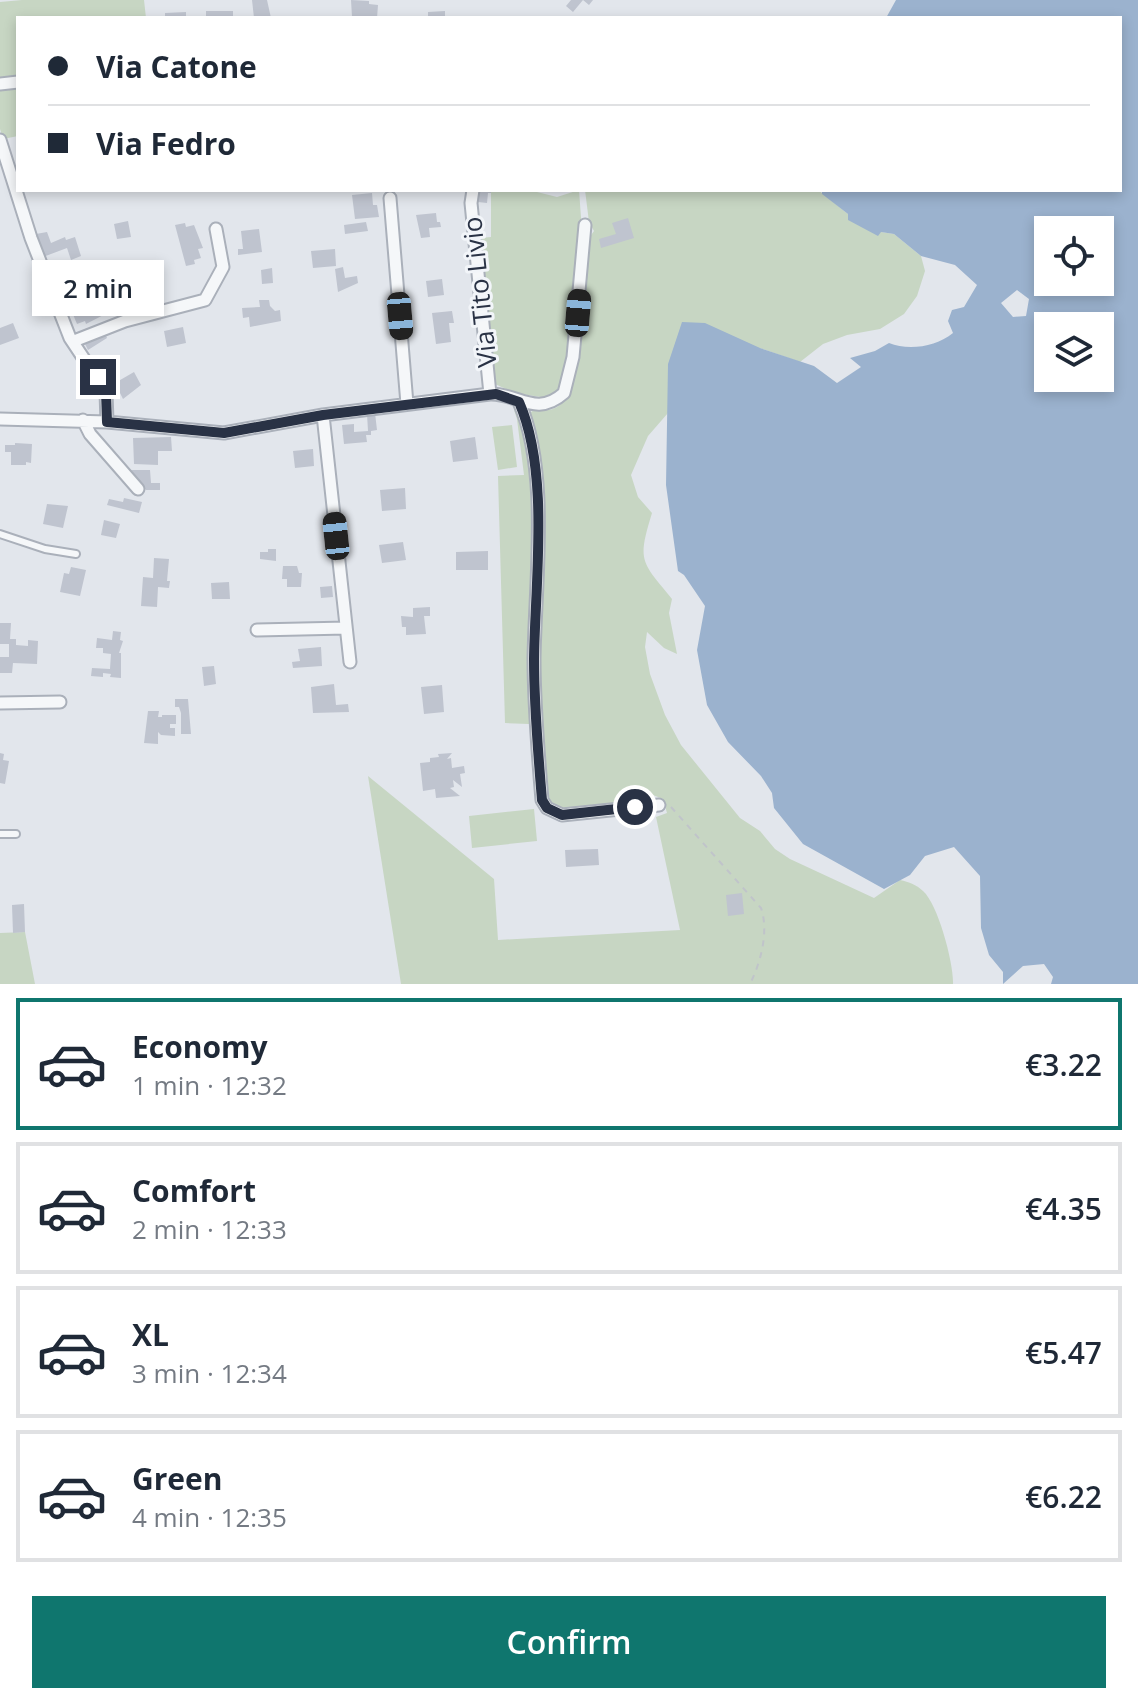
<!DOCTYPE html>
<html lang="en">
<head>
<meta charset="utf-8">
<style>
	body { margin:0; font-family:"Open Sans",sans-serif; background:#f2f2f3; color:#1f2937; height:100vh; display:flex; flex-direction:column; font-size:30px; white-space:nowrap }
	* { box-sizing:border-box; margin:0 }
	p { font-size:26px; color:#747a83 }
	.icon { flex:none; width:44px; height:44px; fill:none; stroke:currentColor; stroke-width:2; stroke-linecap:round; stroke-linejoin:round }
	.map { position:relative; height:984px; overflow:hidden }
	.drawer { display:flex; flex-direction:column; background:#fff; flex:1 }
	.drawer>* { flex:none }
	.top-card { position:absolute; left:16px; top:16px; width:1106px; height:176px; border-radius:0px; box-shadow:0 4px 12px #0003; display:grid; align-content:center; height:176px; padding:0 32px; background:#fff }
	.tools { position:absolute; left:1034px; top:216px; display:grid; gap:16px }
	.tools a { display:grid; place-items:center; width:80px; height:80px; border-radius:0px; background:#fff; box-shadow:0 4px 12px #0003; font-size:40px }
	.end { position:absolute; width:36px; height:36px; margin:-18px; border:10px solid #293245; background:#fff; box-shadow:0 0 0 4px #fff }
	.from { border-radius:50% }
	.bubble { position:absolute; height:56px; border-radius:0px; background:#fff; box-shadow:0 4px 12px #0003; font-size:26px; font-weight:600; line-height:56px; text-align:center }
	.car { position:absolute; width:24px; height:48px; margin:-24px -12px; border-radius:10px; box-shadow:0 0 6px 2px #0007; background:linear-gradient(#222 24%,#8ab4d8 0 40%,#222 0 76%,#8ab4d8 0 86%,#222 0) }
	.top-card b { display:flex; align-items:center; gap:28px; height:76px; font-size:30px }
	.top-card b+b { border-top:2px solid #e0e1e3 }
	.top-card i { width:20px; height:20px; background:#1f2937 }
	ul { padding:14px 0 0; list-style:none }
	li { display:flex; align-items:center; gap:24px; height:132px; margin:0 16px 12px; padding:0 16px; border:4px solid #e0e1e3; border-radius:0px }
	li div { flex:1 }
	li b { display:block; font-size:30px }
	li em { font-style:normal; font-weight:600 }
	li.active { border-color:#0f766e }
	li>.icon { width:72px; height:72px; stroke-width:1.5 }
	.button { display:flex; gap:16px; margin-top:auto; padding:16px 32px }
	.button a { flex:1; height:92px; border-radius:0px; background:#0f766e; color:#fff; font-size:32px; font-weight:600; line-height:92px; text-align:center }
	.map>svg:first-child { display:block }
</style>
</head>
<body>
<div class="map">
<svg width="1138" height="984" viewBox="0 0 1138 984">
	<rect width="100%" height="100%" fill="#e2e6ec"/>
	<path fill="#c7d6c3" d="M22,0H144L146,18H18V78L0,80V2Z
		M18,87V136L3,139L0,129V91Z
		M491,190H529L557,197L579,190L582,231L568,363L560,389L547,398L515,393L495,384L479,238L491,237Z
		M585,190H818L848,214L881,232L894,234L921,256L925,271L917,296L904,314L880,329L847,335L823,344L800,362L760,348L668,364V413L648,436L631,475L638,497L652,513C637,562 641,561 672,599L669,613L677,654L664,648L647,632L645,647L650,674L665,715L681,745L740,818L760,831L775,849L790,859L874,898L900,880C909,882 917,885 923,891C938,904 954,964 953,984H401L368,776L494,879L498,940L680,930L656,817L667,813L663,799L653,795L622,804L561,810L555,808L546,794L540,726L530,413L535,409C546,411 555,411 563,402C584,381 587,271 589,238L594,231L589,222Z
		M514,410L520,416L534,499L532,720L529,724L505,723L498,476L524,475L517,419Z
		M512,425L517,467L498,470L492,427Z
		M534,809L537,841L472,848L469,816Z
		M25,932L35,984H0V933Z"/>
	<path fill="#9bb2ce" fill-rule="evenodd" d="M896,0H1138V984H1051L1053,977L1044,964L1023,966L1003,984V972L989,955L981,928L980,876L954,847L925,856L910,875L884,889L803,844L774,808L772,793L761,776L728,742L707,705L697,650L705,606L684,575L678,571L666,485L668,364L682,322L705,323L760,348L814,366L837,383L861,367L850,358L875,351L889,343C908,351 936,347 953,333L948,321L952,310L964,307L977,285L955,265L921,256L894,234L881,232L878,236L848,220V214L822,194V190H1120V18H886ZM1048,230H1100V282H1048ZM1017,290L1029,299L1026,316L1013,317L1001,303ZM1048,326H1100V378H1048Z"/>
	<path fill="#bfc4cf" d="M252,0H267L271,18H254Z
		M351,0L369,1V4L378,5L377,18L352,17Z
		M571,0H593L589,5L583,0L573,12L566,6Z
		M206,11H233V18H206Z
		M445,11V18H428V12Z
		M186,12V18H165V13Z
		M479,190H491V193H488L487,203L478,202Z
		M372,193L373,205H377L379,217L355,219L352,195Z
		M436,213L437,222H440L441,227L429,228L430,237L421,238L416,215Z
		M628,218L634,238L601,248L599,239L616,234L612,223Z
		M128,221L131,237L117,239L114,224Z
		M366,222L368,231L345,234L344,225Z
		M185,223L186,227L194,225L203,248L198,249L201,258L194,260L195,264L186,266L175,225Z
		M259,229L262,252L238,255V249H243L241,231Z
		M47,232L51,243L65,237L66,240L75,237L81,256L71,260L67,248L43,257L36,234Z
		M335,249L336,266L313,268L311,251Z
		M82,266L88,283L81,285L75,269Z
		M343,267L345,278L357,276L358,283L338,292L335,269Z
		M272,268L273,283L262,284L261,270Z
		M442,279L444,295L428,297L426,281Z
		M109,296L115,309L86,324L85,321L77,324L72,312L83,307L84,310Z
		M259,300H269L270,306L275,311L280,310L281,321L250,327L249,317L243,318L242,308L260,307Z
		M452,311L454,323H449L451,342L436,344L432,313Z
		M13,323L19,338L0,345V328Z
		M183,327L186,343L167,347L164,331Z
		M105,333L107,338L88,350L84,342Z
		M134,372L141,385L123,399L115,383Z
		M375,413L377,430L371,431V435H366L367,442L344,444L342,425L354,424V432L368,431L367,414Z
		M171,437L172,451H158V465L134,464L133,438Z
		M475,437L478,459L453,462L450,441Z
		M15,443L32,444L31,463L26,462V465H11V452H5V445H15Z
		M313,449L314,466L295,468L293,451Z
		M131,470H150L151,483H160V490H146Z
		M405,488L406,509L382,511L380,490Z
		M124,498L142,502L139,513L107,505L109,499L123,502Z
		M47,504L68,506L63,528L43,524Z
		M104,520L120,524L116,538L101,535Z
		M403,542L406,560L382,563L379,545Z
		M268,549H276V561L260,559V552H268Z
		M488,551V570H456V552Z
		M154,558L169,559L167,581H170L169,588L158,587L157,607L141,606L143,577L153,578Z
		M283,566H297L299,573H302L301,587H287V579H282Z
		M71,567L86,570L80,596L60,592L64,573L69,574Z
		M229,582L230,599H212L211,583Z
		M332,586L333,597L321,598L320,587Z
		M430,607V616H424L426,634L406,635V627H402L401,616L413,617V608Z
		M0,623H11L10,639H16V645L28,646V640L38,641L37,664L13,663L12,673H0V657H9V644H0Z
		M113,631L121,632L120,640L123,641L119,653H121V678L110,677L111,674L103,673V677L91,676L92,668L110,669L111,654L103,653V648H96L97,638L112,640Z
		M321,647L322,666L293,668L292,662L300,661L298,649Z
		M214,666L216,684L204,686L202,667Z
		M334,684L336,705L348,704L349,712L313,713L311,687Z
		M442,685L444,712L424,714L421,687Z
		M175,699H188L191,734H181V713L179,707H175Z
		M148,711H159L158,717H162V715H176V724H170V728H175V736L161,735L158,732V744L144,743Z
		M0,753L4,754L3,760L9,761L5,784L0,783Z
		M452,753L447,759L451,758L452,768L464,766L465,773L460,774L462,787L453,780L454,787L450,788L460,796L436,798L435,789L423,791L420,763L430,762V758L439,757L438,754Z
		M598,849L599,865L566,867L565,850Z
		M742,893L744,914L728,916L726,895Z
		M24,904L25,932L13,933L12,905Z"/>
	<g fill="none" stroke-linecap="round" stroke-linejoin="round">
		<g stroke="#aab0ba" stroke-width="10">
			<path id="service" d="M0,534L45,549L76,554
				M0,834H16"/>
		</g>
		<g stroke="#aab0ba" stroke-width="15">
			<path id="minor" d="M0,84L18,82
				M0,140L31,238L70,338L106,392L107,422
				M473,190L471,203L490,394
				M390,198L407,404
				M74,341L125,321L205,300L223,267L216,229
				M519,402C550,471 535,583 534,659C534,706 538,753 542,800L547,808L562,815L659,805
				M323,415L350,662
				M0,419L107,422L224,433L323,415L490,394C518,393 536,418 564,393L573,357L585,225
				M83,420L90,434L138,489
				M257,630L346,628
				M0,703L60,702"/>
		</g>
		<path stroke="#c0c4ca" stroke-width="2" stroke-dasharray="6 6" stroke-linecap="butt" d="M671,807L761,908C769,931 761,962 750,984"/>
		<use href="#service" stroke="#f5f7f9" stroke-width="6"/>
		<use href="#minor" stroke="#f5f7f9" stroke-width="11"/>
	</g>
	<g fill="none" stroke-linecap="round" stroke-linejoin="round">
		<path stroke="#293245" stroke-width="10" d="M98,377L106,392L107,422L224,433L323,415L496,394L519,402C550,472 535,583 534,659C534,706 538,753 542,800L547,808L562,815L635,807"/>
	</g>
	<g text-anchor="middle" stroke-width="6" stroke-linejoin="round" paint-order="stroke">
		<g font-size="26" fill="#293245" stroke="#f2f5f9">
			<text transform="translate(480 292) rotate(-96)" y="9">Via Tito Livio</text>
		</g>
	</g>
</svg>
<div class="tools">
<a><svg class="icon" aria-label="locate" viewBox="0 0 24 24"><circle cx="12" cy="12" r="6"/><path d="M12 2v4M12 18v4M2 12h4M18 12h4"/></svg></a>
<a><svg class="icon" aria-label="layers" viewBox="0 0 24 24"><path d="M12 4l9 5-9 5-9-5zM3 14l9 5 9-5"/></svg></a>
</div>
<i class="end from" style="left:635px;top:807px"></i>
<i class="end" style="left:98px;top:377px"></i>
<div class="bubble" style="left:32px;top:260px;width:132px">2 min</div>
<i class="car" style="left:578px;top:313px;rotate:5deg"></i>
<i class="car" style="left:400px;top:316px;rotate:175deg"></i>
<i class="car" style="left:336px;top:536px;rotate:354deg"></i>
<div class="top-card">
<b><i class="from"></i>Via Catone</b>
<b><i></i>Via Fedro</b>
</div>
</div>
<section class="drawer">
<ul>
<li class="active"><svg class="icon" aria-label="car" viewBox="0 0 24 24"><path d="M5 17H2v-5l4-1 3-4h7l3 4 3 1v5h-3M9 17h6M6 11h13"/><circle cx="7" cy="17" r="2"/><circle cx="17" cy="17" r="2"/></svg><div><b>Economy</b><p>1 min · 12:32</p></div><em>€3.22</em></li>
<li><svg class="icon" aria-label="car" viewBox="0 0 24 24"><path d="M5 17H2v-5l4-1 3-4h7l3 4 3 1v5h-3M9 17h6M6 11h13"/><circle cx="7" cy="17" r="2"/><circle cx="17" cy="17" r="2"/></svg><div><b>Comfort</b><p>2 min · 12:33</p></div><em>€4.35</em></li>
<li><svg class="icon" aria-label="car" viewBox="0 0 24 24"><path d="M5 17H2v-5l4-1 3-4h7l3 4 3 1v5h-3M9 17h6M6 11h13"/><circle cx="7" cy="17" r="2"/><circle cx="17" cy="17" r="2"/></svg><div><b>XL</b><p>3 min · 12:34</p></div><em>€5.47</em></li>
<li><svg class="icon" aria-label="car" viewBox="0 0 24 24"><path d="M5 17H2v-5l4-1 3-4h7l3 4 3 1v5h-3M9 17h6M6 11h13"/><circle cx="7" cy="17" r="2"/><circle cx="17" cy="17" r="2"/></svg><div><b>Green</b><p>4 min · 12:35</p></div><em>€6.22</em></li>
</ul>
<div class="button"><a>Confirm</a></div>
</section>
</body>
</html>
